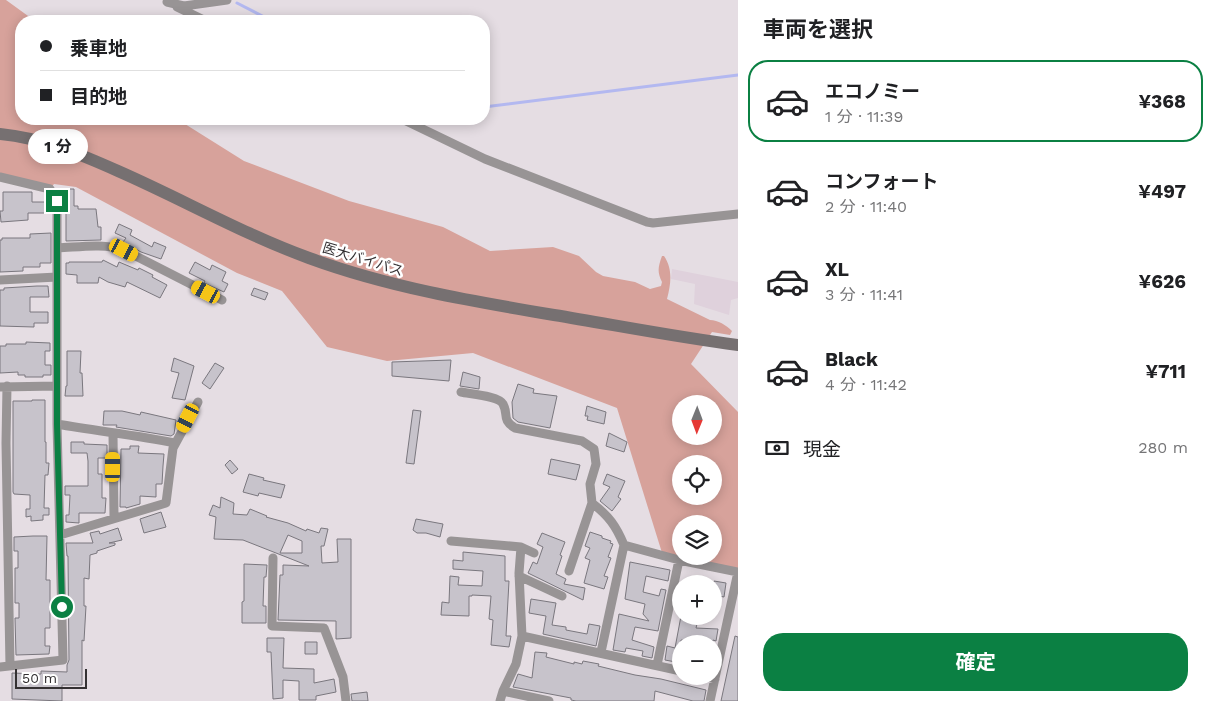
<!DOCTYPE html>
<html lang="ja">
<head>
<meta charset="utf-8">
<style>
	body { margin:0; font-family:"Work Sans","Noto Sans JP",sans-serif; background:#f2f2f2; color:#202124; height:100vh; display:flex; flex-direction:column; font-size:19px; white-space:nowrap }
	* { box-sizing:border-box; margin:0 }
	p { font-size:16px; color:#757577 }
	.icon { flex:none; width:28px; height:28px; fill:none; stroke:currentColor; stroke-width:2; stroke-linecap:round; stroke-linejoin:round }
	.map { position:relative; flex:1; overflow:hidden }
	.sheet { display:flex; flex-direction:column; background:#fff; width:475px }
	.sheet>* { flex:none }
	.banner { position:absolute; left:15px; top:15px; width:475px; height:110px; border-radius:20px; box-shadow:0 2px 12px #0003; display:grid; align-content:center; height:110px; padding:0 25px; background:#fff }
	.needle { width:32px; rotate:181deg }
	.tools { position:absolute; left:672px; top:395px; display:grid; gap:10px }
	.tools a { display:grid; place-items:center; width:50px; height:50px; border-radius:50%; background:#fff; box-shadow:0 2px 12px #0003; font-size:25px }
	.scale { position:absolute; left:15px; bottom:12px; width:72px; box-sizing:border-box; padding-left:5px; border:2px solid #343133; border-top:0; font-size:14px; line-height:18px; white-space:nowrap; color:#343133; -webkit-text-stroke:4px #fff; paint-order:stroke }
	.end { position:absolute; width:22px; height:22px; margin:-11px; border:6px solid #0b8043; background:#fff; box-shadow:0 0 0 2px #fff }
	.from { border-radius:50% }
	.bubble { position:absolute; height:35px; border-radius:18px; background:#fff; box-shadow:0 2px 12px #0003; font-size:16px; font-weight:700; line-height:35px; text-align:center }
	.car { position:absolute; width:15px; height:30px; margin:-15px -8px; border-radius:6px; box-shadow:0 0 4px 1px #0007; background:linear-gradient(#f5c518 24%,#345 0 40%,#f5c518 0 76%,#345 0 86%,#f5c518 0) }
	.banner b { display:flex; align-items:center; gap:18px; height:48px; font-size:19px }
	.banner b+b { border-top:1px solid #e0e0e0 }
	.banner i { width:12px; height:12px; background:#202124 }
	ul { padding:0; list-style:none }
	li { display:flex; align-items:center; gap:15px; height:82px; margin:0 10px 8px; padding:0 15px; border:2px solid transparent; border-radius:20px }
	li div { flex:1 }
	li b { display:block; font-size:19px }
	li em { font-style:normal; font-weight:700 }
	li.on { border-color:#0b8043 }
	li>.icon { width:45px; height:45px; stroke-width:1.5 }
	h2 { padding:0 25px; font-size:22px; line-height:60px }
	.pay { display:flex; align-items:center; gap:12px; height:55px; padding:0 25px; font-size:19px }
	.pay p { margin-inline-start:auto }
	.primary-button { display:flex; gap:10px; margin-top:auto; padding:10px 25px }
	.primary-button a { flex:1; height:58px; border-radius:20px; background:#0b8043; color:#fff; font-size:20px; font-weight:700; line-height:58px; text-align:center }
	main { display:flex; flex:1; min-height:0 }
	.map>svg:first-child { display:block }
</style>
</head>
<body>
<main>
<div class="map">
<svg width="738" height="701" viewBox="0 0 738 701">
	<rect width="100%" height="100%" fill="#e5dde3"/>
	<path fill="#dfd1dc" d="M672,269L738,282V298L731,300L729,315L694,304L695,284L671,279Z"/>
	<path fill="#d7a29b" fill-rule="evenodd" d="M0,0H6L35,21H21V119H177L244,161L349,201L443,227L490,251L553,247L579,256L596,272L603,276L635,282L650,289L661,286L662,282C657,272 658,267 662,256H664C673,269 671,284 667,299L710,320C718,320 726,325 732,331L730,335L712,332L691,364L738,412V572L663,556L617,408L473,353L387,361L327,347L282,291L237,273L76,187L54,184L50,189L0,175ZM681,404H714V436H681ZM681,464H714V496H681ZM681,524H714V556H681Z"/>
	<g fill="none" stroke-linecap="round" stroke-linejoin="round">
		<path stroke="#b3b8f0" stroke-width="3" d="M237,3L272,21
			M484,107L738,75"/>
	</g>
	<path fill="#c7c3cb" stroke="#7a777e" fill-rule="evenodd" d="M66,189H74V206H78V209H96L98,227H101V240L66,241Z
		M3,192H32V202H50L51,213H28V220L1,222L0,211H3Z
		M119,224L132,230L130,235L152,247L154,242L166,247L161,259L141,252L123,242L126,238L115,233Z
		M51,233V263H40V267H23V271L0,272V240H2V238H30V234Z
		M103,260L117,267L119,262L138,270L139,268L153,275L152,277L167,285L160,298L127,282L125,287L108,282L99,277L98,283H77V275L66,274V263H69V262H102Z
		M195,262L210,270L212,265L226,272L222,281L228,284L224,292L204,283L205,281L189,273Z
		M37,286H48L49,297H30V312H48V323H34V327L0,326V290H4V288Z
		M254,288L268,293L265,300L251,295Z
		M26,342L50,343V351H45V365H51V375H43V377H25V375H18V372L0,373V346H6V344H26Z
		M67,351H81L80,373H82L83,396H65L66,386H67Z
		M174,358L194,366L185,400L172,398L179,373L171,371Z
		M451,360L449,381L392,376V362Z
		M215,363L224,368L210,389L202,383Z
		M463,372L480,377L479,389L460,386Z
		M518,384L534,389L533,393L557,396L550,428L518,422L513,418L512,402Z
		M32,400H45V442H46V463H49L48,475H45L44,508H49V515H43V520L31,521V516L26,517V509H30V495L14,494L13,492V401H32Z
		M587,406L606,412L604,424L587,420L588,416H585Z
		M413,410L421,411L414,464L406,463Z
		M104,411H122L140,415L141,412L176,420L174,434L171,436L116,427L117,425H103Z
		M609,433L627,442L624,452L606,446Z
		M71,442H84V444L107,445V458H98V474H102V498H106L105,513H79V523L66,522V515H69L70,495H65V486H88V461L87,453H71Z
		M130,446H139L138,453L164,454L163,466L162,484H156V497L140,496V504L126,508V507H120L121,449H130Z
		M551,459L580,465L576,480L548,474Z
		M230,460L238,469L232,474L225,465Z
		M249,474L264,478L263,480L285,485L281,498L259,493L258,496L243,492Z
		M607,474L625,481L618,497L621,499L612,511L600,501L610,487L603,484Z
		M221,497L234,503L233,514L247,515L250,509L267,516L266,517L288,523L306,531L307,529L319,533L321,528L328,529L324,546H321L322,563L338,562L337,539H351V638L336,639V621L278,620L280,575H283V565L309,566L243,540L214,539L216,517L209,515L213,505L220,508ZM288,535L302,541V553H280Z
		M161,512L166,527L144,533L140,519Z
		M416,519L443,524L440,537L426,533H417L413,530Z
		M118,528L122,540L109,543H115V545L97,551V553L90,555L89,579L84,578V606H86L84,641L82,640V685H62V701L12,699V673L41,674V671L67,672V665L69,660L68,556H67L66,543H93L90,533L99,531L100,534Z
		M590,532L602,536V538L611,541L610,543L613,544L608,557L611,558L604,576L608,577L604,589L584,583L590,560L585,558L590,548L585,546Z
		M542,533L565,542L560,555L562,556L556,574L566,579L564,584L585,588L583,600L528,573L533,562L537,564L543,547L537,544Z
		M33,536H47L46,580H50V628H45V646H50L49,654L16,655L15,618H19V603H15V568H18V551H14V537Z
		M463,552L505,556V581H509L506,636H511L509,647L491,645L493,620L489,619L491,596L472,595V596H469V616L441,615L442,602L449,603L450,576L459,577L458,585L482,586L483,571L453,569V560L463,561Z
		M630,562L670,570L668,581L646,576L643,592L659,596L661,589L666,590L658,631L635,627L632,640L654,647L652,658L642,656L643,651L626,648L625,652L613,650L619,614L649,621L643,614L645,604L625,599Z
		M244,564L267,565L266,577H264L263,606H266V623H242V602L244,601Z
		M714,581L726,583L724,597L714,595Z
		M531,599L556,603L552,625L566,627V630L587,634L589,624L600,626L596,646L543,634L546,616L529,613Z
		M681,616H699L696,628L718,629L716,641L713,640L712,644L681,640V663L665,660L667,646L675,648Z
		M735,636L738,637V701H721Z
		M267,638H284L283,668L314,669V683L334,679L336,692L316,696V700H299V681L283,680V698L273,699L271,652H267Z
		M305,642H317V654H305Z
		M535,652L547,653L546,657L574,664V662L582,664L583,661L599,664L598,666L635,675L661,679L706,690L704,701H693L655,691L654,701H576L571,700V698L513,687L518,674L532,678Z
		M367,692L368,701H352L351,694Z"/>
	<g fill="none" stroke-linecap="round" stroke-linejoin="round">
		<path stroke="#989495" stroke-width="9" d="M167,2L184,6L227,0
			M177,7L206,21
			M402,119L485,159L647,222L653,223L738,214
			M0,177L50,189L57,201V424L63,660L0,667
			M58,248C80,247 103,243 124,250L222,300
			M0,280L57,277
			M7,386L6,443L10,666
			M0,387L57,386
			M461,392C470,394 499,396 503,404C509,415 501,419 515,428L582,441L594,449L596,464L590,484L592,503C609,516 616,526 624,545L679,560L738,572L710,701
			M57,424C96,431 136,435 175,443
			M113,434L114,517
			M60,535L166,503L173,448L198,402
			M451,541L521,547L534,553
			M273,558L272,626L324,628L343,677L346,701
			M569,571L592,503
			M519,576L562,596
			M522,636L681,671
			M601,652L624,545
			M657,665L679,560
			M704,676L715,679
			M503,691L549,701
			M500,701L503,691L516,664L522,636L519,573L521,547"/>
		<path stroke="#767071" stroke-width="12" d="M0,134C42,138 80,154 118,171C182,199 243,234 309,258C388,287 471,301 554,315C615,325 676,337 738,345"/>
	</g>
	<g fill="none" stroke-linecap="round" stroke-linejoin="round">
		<path stroke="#0b8043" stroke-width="6" d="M57,201V424L62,607"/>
	</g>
	<g text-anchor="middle" stroke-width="5" stroke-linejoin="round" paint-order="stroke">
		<g font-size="14" fill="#343133" stroke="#fff">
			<text transform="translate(363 259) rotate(17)" y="5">医大バイパス</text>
		</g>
	</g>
</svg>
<div class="tools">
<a><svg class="needle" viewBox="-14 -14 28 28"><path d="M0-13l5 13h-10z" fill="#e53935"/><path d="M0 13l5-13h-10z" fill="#757577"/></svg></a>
<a><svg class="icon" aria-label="locate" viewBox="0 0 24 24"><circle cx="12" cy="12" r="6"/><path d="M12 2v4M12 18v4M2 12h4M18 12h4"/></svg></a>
<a><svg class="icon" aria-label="layers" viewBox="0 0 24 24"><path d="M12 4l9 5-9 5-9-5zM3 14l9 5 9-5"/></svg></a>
<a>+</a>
<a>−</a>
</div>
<div class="scale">50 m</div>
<i class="end from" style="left:62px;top:607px"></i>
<i class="end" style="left:57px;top:201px"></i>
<div class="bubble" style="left:28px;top:129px;width:60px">1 分</div>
<i class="car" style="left:124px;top:250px;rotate:117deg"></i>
<i class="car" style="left:206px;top:292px;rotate:298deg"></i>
<i class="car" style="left:188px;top:418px;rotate:207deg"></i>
<i class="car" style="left:113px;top:467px;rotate:0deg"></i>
<div class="banner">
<b><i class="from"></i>乗車地</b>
<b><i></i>目的地</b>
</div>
</div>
<section class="sheet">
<h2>車両を選択</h2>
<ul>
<li class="on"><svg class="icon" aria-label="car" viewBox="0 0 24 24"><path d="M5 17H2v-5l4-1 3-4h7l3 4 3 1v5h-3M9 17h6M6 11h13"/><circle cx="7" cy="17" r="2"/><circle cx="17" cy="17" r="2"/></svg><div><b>エコノミー</b><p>1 分 · 11:39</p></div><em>¥368</em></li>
<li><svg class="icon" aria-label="car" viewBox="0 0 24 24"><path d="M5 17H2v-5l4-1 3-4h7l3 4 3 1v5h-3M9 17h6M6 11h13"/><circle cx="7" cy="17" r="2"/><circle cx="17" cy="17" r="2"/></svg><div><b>コンフォート</b><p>2 分 · 11:40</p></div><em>¥497</em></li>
<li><svg class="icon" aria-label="car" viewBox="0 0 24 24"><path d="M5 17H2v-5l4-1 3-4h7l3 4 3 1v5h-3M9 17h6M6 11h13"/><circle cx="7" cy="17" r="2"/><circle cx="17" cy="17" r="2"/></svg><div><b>XL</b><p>3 分 · 11:41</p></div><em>¥626</em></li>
<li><svg class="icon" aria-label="car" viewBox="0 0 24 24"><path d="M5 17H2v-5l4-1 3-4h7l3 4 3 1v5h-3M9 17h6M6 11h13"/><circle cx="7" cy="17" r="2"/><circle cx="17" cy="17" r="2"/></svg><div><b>Black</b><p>4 分 · 11:42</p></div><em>¥711</em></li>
</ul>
<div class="pay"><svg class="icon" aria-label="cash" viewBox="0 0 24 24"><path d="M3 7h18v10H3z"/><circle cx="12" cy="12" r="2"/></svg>現金<p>280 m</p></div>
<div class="primary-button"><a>確定</a></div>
</section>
</main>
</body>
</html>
